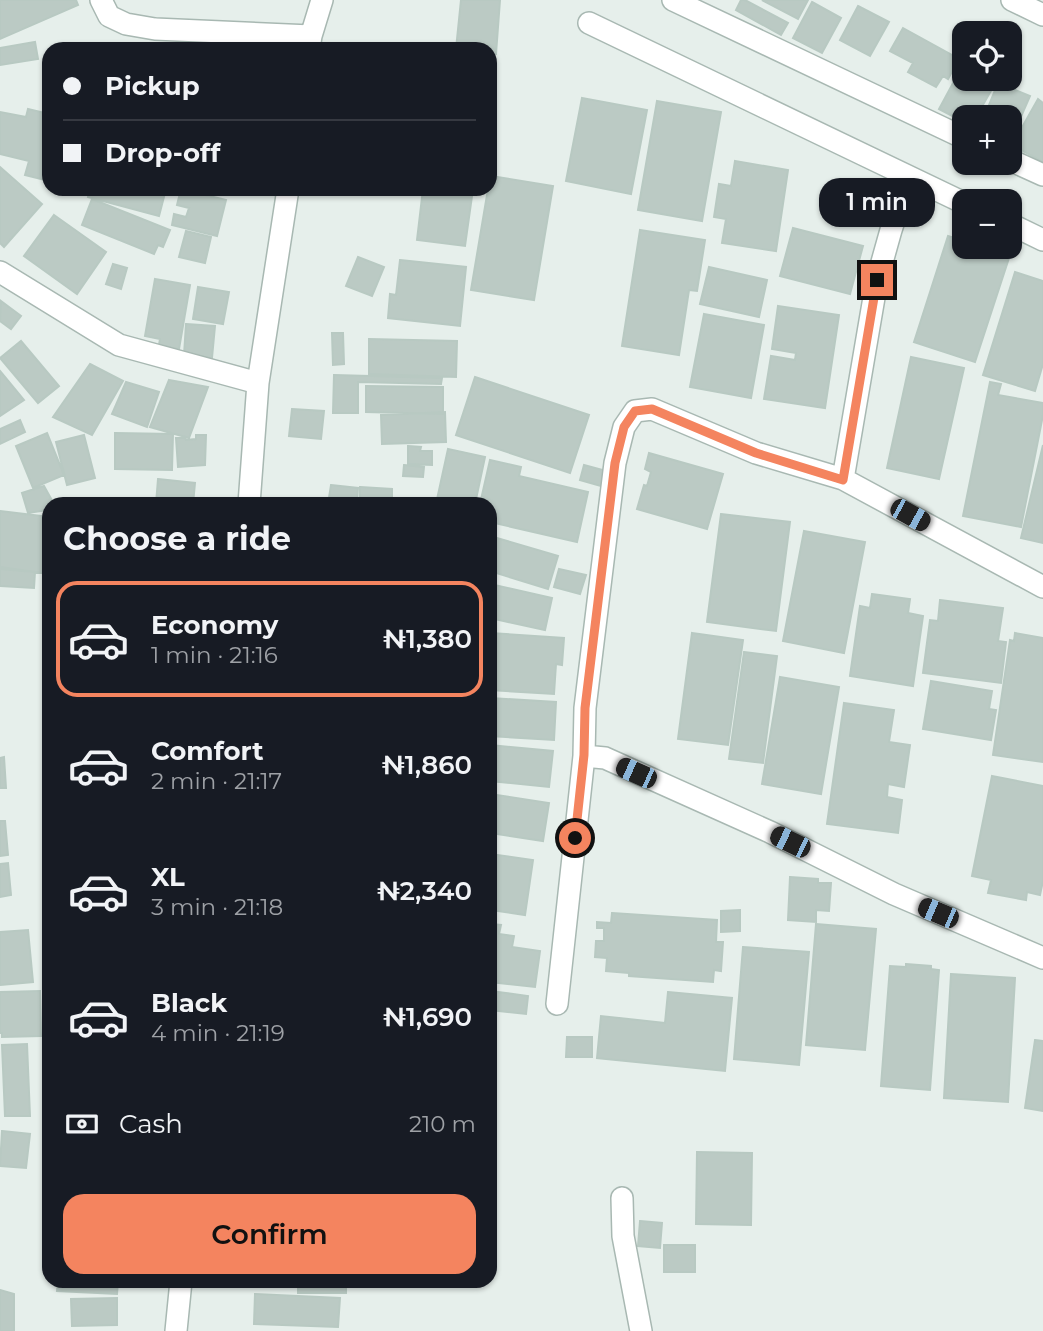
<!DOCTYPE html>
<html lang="en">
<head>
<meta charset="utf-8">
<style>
	body { margin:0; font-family:Montserrat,sans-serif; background:#242831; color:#f1f3f6; height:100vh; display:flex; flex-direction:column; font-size:26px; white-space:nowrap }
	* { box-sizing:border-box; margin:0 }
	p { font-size:23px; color:#9ea1a6 }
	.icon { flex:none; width:38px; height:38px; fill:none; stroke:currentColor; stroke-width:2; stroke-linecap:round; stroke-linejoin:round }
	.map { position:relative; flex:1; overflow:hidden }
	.details { position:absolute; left:42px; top:497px; width:455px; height:791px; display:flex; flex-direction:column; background:#171b24; border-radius:21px; box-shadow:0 2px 5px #0004 }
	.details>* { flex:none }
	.top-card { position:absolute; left:42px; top:42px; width:455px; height:154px; border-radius:21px; box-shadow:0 2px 5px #0004; display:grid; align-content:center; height:154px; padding:0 21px; background:#171b24 }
	.buttons { position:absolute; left:952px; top:21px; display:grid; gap:14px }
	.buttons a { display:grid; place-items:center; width:70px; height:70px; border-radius:14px; background:#171b24; box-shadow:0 2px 5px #0004; font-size:35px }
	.end { position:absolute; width:32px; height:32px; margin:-16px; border:9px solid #f4845f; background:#111; box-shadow:0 0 0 4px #111 }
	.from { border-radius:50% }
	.bubble { position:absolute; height:49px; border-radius:21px; background:#171b24; box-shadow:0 2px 5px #0004; font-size:23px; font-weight:600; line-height:49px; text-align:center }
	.car { position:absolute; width:21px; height:42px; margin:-21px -10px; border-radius:9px; box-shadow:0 0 5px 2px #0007; background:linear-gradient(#222 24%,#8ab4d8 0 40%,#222 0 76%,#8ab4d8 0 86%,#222 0) }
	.top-card b { display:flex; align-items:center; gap:24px; height:66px; font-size:26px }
	.top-card b+b { border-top:2px solid #363941 }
	.top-card i { width:18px; height:18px; background:#f1f3f6 }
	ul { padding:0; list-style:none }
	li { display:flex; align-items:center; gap:21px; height:116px; margin:0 14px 10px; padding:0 7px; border:4px solid transparent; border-radius:21px }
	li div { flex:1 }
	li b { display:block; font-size:26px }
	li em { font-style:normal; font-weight:600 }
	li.current { border-color:#f4845f }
	li>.icon { width:63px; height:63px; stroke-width:1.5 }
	h2 { padding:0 21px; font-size:32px; line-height:84px }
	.pay { display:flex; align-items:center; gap:18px; height:77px; padding:0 21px; font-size:26px }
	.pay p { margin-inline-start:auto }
	.primary-button { display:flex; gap:14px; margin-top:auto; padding:14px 21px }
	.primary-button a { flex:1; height:80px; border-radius:21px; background:#f4845f; color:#111; font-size:28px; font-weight:600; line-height:80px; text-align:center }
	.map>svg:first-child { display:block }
</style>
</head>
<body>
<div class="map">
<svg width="1043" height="1331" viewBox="0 0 1043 1331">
	<rect width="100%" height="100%" fill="#e6efeb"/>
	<path fill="#bbcac4" stroke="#b8c9c2" stroke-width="2" d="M0,0H76L78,5L0,39Z
		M461,0H500L496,54H490V49H456Z
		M741,0H745L788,23L781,35L736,10Z
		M762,0H808L798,19Z
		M812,2L841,18L822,53L793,38Z
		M858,6L889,22L870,56L840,40Z
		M903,28L959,59L948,79L943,76L936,87L908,72L913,63L890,51Z
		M35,42L38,59L0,65V48Z
		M959,72L964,74V79H972L992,89L976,117H964V122L939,109Z
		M998,83L1030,96L1020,119L989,105Z
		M582,98L647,110L631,194L566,181Z
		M1038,99L1043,103V162L1012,145Z
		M657,101L721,112L702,221L638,210Z
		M28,109L49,114V181L25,175L29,161L0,154V112L26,117Z
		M735,161L788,170L776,251L722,243L726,219L714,217L719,184L731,186Z
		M0,167L42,204L4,247L0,243Z
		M491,176L553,186L534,300L471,290L488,189H490Z
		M90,189H166L159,216L88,197Z
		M181,189L226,200L217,236L172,225L174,214L186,217L189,208L177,205Z
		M423,189H473L465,246L417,240Z
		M92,199L170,230L163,247L158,245L154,254L82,225Z
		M54,215L106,252L77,294L24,256Z
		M793,228L863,246L850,294L780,276Z
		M640,230L705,240L697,291L689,290L679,355L622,346Z
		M186,231L211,237L205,263L179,257Z
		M948,236L964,241V247H984L1010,255L975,362L914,342Z
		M358,257L384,267L372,296L346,286Z
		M400,260L466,267L460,326L388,318L390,294L396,295Z
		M113,264L127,268L121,289L106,284Z
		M709,267L767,280L759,317L700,304Z
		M1015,272L1043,281V364L1035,391L983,375Z
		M155,279L190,285L179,349L159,345L160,339L145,336Z
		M198,287L229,292L223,324L193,319Z
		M1,301L21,316L11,329L0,321Z
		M778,306L839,315L825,408L764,399L771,356L795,360L796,353L772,349Z
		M704,314L764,325L751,398L690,387Z
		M186,324L215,326L212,358L184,355Z
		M332,333H343L344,364L333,365Z
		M369,339L457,341L456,377L369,374Z
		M21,341L59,386L38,403L0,358Z
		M911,357L964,368L939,479L887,468Z
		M90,364L123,381L92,435L53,417Z
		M0,371L24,400L0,416Z
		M334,375L442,378L441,384L358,382V413H333Z
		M475,377L589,415L570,473L456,435Z
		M169,380L208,387L189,438L150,427Z
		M126,382L159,392L147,427L112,414Z
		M990,382L1001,384L998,395L1043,403V415L1021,527L963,516Z
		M366,386L443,387V414L366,412Z
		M292,409L324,411L321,439L289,436Z
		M445,412L446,442L382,444L381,415Z
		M20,420L25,432L0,444V429Z
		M47,433L64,475L33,488L16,446Z
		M115,433L173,434L172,470L115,469Z
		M84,435L95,478L67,485L56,442Z
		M196,435H206L205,465L178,467L176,438H185L186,440L196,439Z
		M1043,445V543L1021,538Z
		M408,446L421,447L420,451H432V465L408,464Z
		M448,449L485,457L475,504H436Z
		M649,453L723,474L707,529L637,509L644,485L647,486L651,472L645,469Z
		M490,460L521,467L519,476L588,492L577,542L490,522V504H480Z
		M404,465L424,467L423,477L403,476Z
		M584,465L606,471L601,486L580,480Z
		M158,479L195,483L193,504H156Z
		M331,485L358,488L357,504H328Z
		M44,486L54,504H49V510L28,513L22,493Z
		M360,487L392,489V504H360Z
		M0,511L49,517V574L0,567Z
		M721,514L790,522L776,631L707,622Z
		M804,531L865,542L844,653L783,641Z
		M490,536L558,556L548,589L490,571Z
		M0,569L35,572L34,588L0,586Z
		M559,569L586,575L580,594L554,587Z
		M490,584L552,598L545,630L490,618Z
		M872,594L910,599L908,613L923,616L913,686L850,676L860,606L870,608Z
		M940,600L1003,608L998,641L1006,642L1001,683L923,673L930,620L938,621Z
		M490,633L564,638L562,665L556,664L554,694L490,690Z
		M692,633L743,640L728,745L678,739Z
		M1015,633L1043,638V762L993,755L1010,640L1014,641Z
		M744,652L777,656L763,763L729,759Z
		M780,677L839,687L821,794L762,784Z
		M931,681L992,691L989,709L996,710L991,740L923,729Z
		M490,698L556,702L554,740L490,736Z
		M844,703L894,710L889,742L910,745L904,787L888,784L887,797L902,800L898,833L827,824Z
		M490,745L553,751L549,787L490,781Z
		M4,757L6,788H0V758Z
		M992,776L1043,786V881L1040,895L1027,892L1026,900L988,893L991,880L972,876Z
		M490,794L549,803L543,841L490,833Z
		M0,821H5L8,855L0,856Z
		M490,854L533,860L525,915L490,910Z
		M8,863L11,895L0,897V864Z
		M790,877L818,879V883H831L829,911L816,910V922L788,920Z
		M740,910V931L721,932V911Z
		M612,913L717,920L716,942H723L721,971L714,970L713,982L629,976V973L606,971L607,958L595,957L596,941H604V928H597V922L611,923Z
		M490,924L501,925L499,934L514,936L512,947L540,951L535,987L490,982Z
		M816,924L876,929L865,1050L806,1045Z
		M28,930L33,982L0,985V932Z
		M743,947L809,952L799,1065L734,1059Z
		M906,964L931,966V969L939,970L930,1090L881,1086L890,966L906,967Z
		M951,974L1015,978L1008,1102L944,1098Z
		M40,991L41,1036L2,1037V1033H0V992Z
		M490,991L528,996L526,1014L490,1010Z
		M668,992L732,998L725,1071L597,1058L601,1016L665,1023Z
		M567,1037H592V1057H566Z
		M1035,1040L1043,1041V1111L1025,1108Z
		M27,1044L30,1116H5L2,1045Z
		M2,1131L30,1134L26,1168L0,1166Z
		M697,1152L752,1153L751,1225L696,1224Z
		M640,1221L662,1223L660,1248L638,1246Z
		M664,1245H695V1272H664Z
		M58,1281H118L117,1294L57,1291Z
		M298,1281H346V1293H298Z
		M0,1290L14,1294V1331H0Z
		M255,1294L340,1298L338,1327L254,1324Z
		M117,1298V1325L72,1326L71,1299Z"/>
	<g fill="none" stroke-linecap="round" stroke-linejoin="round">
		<g stroke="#a8b8b2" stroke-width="24">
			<path id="street" d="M101,0L109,16L126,24L155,29L311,36
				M673,0L964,138
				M1012,0L1043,15
				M589,23L964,203
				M309,49L311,36L322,0
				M1010,160L1043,175
				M1010,224L1043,240
				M0,272L119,345L258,383
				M843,479L877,280L891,230L908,177
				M249,504L258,383L288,189
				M1043,587L843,479L756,453L652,409L635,411L624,427L615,463L585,708L584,756L605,758L770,832L894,894L1043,958
				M557,1004L584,756
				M622,1198L623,1236L641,1331
				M176,1331L181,1281"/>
		</g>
		<use href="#street" stroke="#fff" stroke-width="21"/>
	</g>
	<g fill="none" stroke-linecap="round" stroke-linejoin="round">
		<path stroke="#f4845f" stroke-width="9" d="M575,838L584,755L585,708L615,463L624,427L635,411L652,409L756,453L843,480L877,280"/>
	</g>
</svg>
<div class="buttons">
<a><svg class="icon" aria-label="locate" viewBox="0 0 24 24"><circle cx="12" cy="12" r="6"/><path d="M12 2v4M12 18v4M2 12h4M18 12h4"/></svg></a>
<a>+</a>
<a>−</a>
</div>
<i class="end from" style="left:575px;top:838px"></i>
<i class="end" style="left:877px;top:280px"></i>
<div class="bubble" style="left:819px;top:178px;width:116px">1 min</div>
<i class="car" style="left:910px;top:515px;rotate:119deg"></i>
<i class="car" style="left:636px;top:773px;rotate:294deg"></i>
<i class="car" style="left:790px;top:842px;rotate:296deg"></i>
<i class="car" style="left:938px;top:913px;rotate:293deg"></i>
<div class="top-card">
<b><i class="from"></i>Pickup</b>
<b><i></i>Drop-off</b>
</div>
<section class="details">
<h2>Choose a ride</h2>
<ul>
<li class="current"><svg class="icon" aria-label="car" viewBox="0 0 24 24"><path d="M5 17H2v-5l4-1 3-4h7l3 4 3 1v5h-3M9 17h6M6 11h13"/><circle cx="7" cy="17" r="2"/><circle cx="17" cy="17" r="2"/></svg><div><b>Economy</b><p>1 min · 21:16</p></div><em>₦1,380</em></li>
<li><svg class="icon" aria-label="car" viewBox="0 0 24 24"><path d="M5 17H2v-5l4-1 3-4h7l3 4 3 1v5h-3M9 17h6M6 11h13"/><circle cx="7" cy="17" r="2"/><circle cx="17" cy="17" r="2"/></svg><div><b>Comfort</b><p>2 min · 21:17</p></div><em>₦1,860</em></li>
<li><svg class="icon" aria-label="car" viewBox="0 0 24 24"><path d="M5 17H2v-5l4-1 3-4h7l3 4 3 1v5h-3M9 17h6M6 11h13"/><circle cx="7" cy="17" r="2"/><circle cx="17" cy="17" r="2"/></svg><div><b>XL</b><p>3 min · 21:18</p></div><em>₦2,340</em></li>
<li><svg class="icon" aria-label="car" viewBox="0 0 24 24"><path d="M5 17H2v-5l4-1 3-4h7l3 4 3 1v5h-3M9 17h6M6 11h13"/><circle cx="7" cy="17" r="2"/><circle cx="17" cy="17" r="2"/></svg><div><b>Black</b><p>4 min · 21:19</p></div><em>₦1,690</em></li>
</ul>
<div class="pay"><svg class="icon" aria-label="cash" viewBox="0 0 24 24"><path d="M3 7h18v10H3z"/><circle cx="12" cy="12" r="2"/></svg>Cash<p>210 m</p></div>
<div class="primary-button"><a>Confirm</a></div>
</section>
</div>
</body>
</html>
